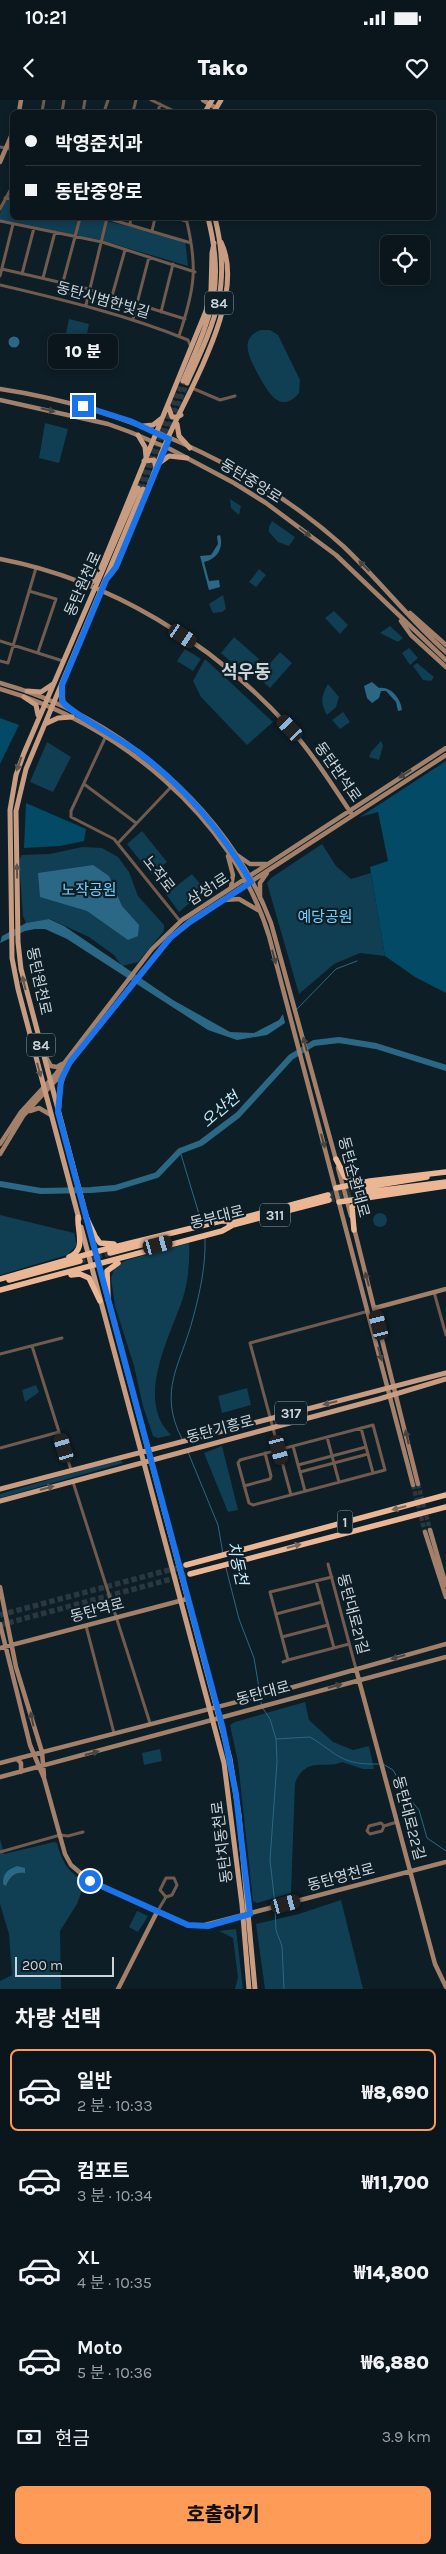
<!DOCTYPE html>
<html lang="ko">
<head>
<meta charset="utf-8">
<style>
	body { margin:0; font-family:Karla,"Noto Sans KR",sans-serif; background:#131f25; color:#f1f3f6; height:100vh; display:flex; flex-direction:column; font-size:19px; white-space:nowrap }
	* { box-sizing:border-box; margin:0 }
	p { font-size:16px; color:#999fa3 }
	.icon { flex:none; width:28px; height:28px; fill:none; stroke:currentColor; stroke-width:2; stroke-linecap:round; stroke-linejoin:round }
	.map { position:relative; height:1889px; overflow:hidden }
	.details { display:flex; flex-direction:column; background:#0a161c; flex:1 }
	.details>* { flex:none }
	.hud { position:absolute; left:10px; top:10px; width:426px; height:110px; border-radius:8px; box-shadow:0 2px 8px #0003,0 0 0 1px #2a353b; display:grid; align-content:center; height:110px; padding:0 15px; background:#0a161c }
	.controls { position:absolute; left:380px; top:135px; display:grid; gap:10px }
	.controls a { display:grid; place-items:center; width:50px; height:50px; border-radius:8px; background:#0a161c; box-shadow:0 2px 8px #0003,0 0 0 1px #2a353b; font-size:25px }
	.scale { position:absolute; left:15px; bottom:12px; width:99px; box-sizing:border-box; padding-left:5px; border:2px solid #cad4d9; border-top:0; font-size:14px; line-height:18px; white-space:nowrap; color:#cad4d9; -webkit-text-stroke:4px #0e1e26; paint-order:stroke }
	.end { position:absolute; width:22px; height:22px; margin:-11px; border:6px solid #1a73e8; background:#fff; box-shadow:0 0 0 2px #fff }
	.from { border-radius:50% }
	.bubble { position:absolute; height:35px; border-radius:8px; background:#0a161c; box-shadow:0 2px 8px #0003,0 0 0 1px #2a353b; font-size:16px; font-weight:800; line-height:35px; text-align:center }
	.car { position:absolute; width:15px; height:30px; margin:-15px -8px; border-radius:6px; box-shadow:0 0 4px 1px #0007; background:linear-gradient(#222 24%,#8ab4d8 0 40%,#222 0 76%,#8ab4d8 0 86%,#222 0) }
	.hud b { display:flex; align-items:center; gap:18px; height:48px; font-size:19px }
	.hud b+b { border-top:1px solid #2a353b }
	.hud i { width:12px; height:12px; background:#f1f3f6 }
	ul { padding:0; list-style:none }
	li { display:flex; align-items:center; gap:15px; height:82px; margin:0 10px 8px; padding:0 5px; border:2px solid transparent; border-radius:8px }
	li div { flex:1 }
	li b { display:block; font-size:19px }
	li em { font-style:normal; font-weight:800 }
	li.active { border-color:#fe9c57 }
	li>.icon { width:45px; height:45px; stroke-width:1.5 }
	h2 { padding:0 15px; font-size:22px; line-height:60px }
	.pay { display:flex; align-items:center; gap:12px; height:55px; padding:0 15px; font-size:19px }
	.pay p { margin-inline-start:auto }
	.primary-button { display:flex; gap:10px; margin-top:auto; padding:10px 15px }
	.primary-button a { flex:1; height:58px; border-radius:8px; background:#fe9c57; color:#111; font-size:20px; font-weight:800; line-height:58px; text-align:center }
	.status { display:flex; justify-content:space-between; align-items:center; height:35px; padding:0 25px; background:#0a161c; direction:ltr }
	.status svg { height:14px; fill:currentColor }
	header { display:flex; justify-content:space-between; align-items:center; height:65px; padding:0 15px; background:#0a161c; font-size:22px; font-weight:800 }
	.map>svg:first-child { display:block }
</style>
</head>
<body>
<div class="status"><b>10:21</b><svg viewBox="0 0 49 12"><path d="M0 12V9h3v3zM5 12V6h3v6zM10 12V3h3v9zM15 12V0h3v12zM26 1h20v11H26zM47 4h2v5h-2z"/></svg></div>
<header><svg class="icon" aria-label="back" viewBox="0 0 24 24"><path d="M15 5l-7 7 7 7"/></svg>Tako<svg class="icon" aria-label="heart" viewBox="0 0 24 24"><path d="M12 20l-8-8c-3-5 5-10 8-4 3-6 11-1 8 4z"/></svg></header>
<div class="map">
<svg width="446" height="1889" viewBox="0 0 446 1889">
	<rect width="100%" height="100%" fill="#0e1e26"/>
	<path fill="#103e53" d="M7,99L12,100V118H94L185,140L188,166L97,139L0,122V113Z
		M65,186L79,189L78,196L63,195Z
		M69,219L89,224L81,262L61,257Z
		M261,230H270L278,235L300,280L299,293C280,315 268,292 259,276C251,261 237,238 261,230Z
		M45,323L68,329L59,363L39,358Z
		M230,399L241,406L239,415L231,408Z
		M272,421L295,437L289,446L278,442L269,432V427Z
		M259,469L266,475L256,487L249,482Z
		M223,495L226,509L222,512L213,513L209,504Z
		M334,511L348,525L340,534L325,518Z
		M390,526L403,538L398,542L380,533Z
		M234,537L259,559L246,575L221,553Z
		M409,548L418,558L410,565L402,553Z
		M185,549L201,559L193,571L177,561Z
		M280,552L292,563L270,588L258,577Z
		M205,559L273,622L247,645L201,597L193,581Z
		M417,563L434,577L431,581L423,580L413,566Z
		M328,584L339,597L336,607L327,615C320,603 321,596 328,584Z
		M343,612L350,622L340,629L332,620Z
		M381,641L383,646L379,660L369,657L371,652Z
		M47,642L71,657L53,692L30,682Z
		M142,731L167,762L151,774L127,744Z
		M322,744L336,766L351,779L371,773L385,856L360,853L334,864L299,894L267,783L271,778Z
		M82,747L102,748L118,757L129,772L138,796L164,825V831L138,862L122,866L114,855L89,837L50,819L26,823L23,816L19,760L22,755L50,754Z
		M192,774L205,790L179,812L166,794Z
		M373 1120a7 7 0 1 1 14 0a7 7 0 1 1-14 0Z
		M0,1115L74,1133L77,1145L67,1155L0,1175Z
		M189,1143C190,1161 188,1184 182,1201C169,1238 135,1301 171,1335L158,1338L153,1336L143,1306L134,1266L115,1206L111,1178L115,1166L127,1160Z
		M36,1285L39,1292L25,1302L22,1290Z
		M247,1288L251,1305L222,1313L218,1296Z
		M222,1346L238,1410L228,1412L204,1353Z
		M120,1359L123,1363L0,1398V1394Z
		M305,1602L309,1620L333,1642L353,1650L369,1646L374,1669H363L342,1662C325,1670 307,1655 295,1683L291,1793L257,1803L253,1801L238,1662L230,1625L235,1622Z
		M160,1649L162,1661L144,1665L142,1653Z
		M0,1739L4,1754L54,1742L57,1743C62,1762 68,1772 85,1782L77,1804L60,1831L61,1889H0V1881L12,1875L9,1834L0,1804Z
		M341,1800L363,1889H265L256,1824L299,1814Z
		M137,1811L148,1816L138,1832L129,1827Z
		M236,1829L243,1889H235L238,1877L233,1838L219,1831Z"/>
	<path fill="#024a66" d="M0,618L19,625L0,664Z
		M446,661V893L415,877L385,856L370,767L388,761L378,712L360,717Z
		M26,703L86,729L84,741L60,746L24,748Z"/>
	<path fill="#2b6885" d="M8.5 242a5.5 5.5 0 1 1 11 0a5.5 5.5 0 1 1-11 0Z
		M220,435C224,448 217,459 204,462L209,481L219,480L220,487L209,490L200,456L211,455L218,444L217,436Z
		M372,582L379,588C391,586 401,599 402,610L398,611L396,602L386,591H381L379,598L372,603L367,598L364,586Z
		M93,765L109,776L122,806L139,825L138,836L128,840L87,811L40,797L38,773Z
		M49,819L64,826L173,900L230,932L254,933L279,920L283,914L285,923L267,935L237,940L208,930L67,839L45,829H35L25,831L0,843L2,836L26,823Z
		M17,1766L25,1768V1773C15,1772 10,1776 6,1786L3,1784C3,1773 7,1770 17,1766Z"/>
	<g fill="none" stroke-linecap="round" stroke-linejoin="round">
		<path stroke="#2b6885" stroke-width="1" d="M297,909L336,869L357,861
			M180,1051L202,1124
			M182,1339C157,1290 181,1265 193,1218C200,1192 206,1165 205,1138
			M188,1352L218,1425L223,1454
			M226,1468L239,1519L254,1558L260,1594
			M260,1597L262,1607L270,1619L276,1639L277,1662L270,1760L275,1804
			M276,1639L310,1637C339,1655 341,1665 379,1664
			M383,1664L393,1670L409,1698L419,1710L427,1738L446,1751
			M275,1808L276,1830L282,1846L284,1889"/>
		<path stroke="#2b6885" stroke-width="6" d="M0,1084L41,1091L91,1090L115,1088L157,1075L180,1051L201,1043L238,1015L291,957L314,943L339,940L376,946L446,968"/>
		<path stroke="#2a3941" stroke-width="4.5" stroke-dasharray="4.5 2" stroke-linecap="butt" d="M418,1384L430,1430
			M413,1385L425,1432"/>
		<path stroke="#2a3941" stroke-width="5" stroke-dasharray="5 2.5" stroke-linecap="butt" d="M138,388L183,281
			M143,389L187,283"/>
		<path stroke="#2a3941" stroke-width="5.5" stroke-dasharray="5.5 3" stroke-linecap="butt" d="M328,1095L354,1089
			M329,1100L356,1094
			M80,1161L110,1153
			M0,1515L184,1466
			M0,1525L190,1474"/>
		<path stroke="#715b4e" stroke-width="3" d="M151,0L176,12
			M42,12L44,0
			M62,12L64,0
			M83,12L85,0
			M104,12L108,0
			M133,12L136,0
			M158,12L160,4
			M0,47L12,49
			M5,98L12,99
			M0,109L12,87
			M106,118L191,143
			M176,118L186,121
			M0,121L102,142L195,172
			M130,124L131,118
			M152,131L155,118
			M2,169L89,189L185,219
			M22,174L34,128
			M0,176L13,124
			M43,178L55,132
			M63,182L80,118
			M0,185C64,200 127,215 188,240L191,247
			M112,196L125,150
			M86,205L107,118
			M161,212L173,164
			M133,219L149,157
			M179,236C195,188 198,167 186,118
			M192,288L220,300L235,296
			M29,491L56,499L38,552
			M0,541L63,561
			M0,561L8,563L36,468
			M106,636L71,711V717L114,739L180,821
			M84,684L136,723
			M118,743L171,687
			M434,1192L446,1235
			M32,1246L71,1370
			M0,1254L62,1238
			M373,1325L385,1370L253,1405L249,1403L238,1363L240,1360Z
			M361,1328L373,1373
			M327,1337L339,1382
			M293,1346L305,1391
			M0,1348L59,1332
			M298,1365L366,1347
			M300,1372L368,1354
			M73,1382L150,1623
			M244,1386L270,1379L271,1376L265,1353
			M291,1395L250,1243L365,1212
			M328,1464L356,1569
			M316,1481L334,1548
			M276,1514L322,1502
			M86,1526L114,1633
			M282,1537L328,1525
			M288,1560L349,1544
			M283,1562L288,1560L270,1492L332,1477
			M384,1726L381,1723L369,1726L367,1731L370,1734L382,1731L384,1726L397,1722
			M0,1752L60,1735L68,1736L83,1732
			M157,1812L166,1797L172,1795L177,1785L174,1778H166L160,1790L166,1797"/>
		<path stroke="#a2806a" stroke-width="4.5" d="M203,0L216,8
			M19,12L21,0
			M0,62L12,34
			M0,289C121,307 252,364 343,446C379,480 409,519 446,552
			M0,300L108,324L130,332L170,349L234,383L266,403L336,455L446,560
			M0,459C110,480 213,543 288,626C312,653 331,683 351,713
			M410,513L446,545
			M401,521L411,535L446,567
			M0,583C117,615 228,708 271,823L336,1060
			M0,589C116,622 233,717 269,836L413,1385
			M237,755L250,764H266
			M228,756L233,775L231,787
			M260,798V783L267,773
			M224,800L239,799L258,810
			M46,957L51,966L57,967L62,964
			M59,1008L60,987L65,972
			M30,1011L39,1008L51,1015
			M0,1044L21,1012L55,975L152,849L182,820L446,648
			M0,1054L23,1016L56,980L170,838L190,821L446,655
			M338,1068L351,1116
			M354,1128L418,1384
			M375,1208L446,1189
			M430,1430L446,1485
			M425,1432L446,1497
			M0,1487L16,1567L42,1652L44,1676
			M0,1524L30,1645L44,1678L65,1754L71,1765L90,1781L187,1825L201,1826L446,1762
			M0,1548L187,1499
			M356,1569L435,1864L446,1887
			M17,1659L21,1663V1672
			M0,1663L283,1590L446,1544
			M0,1677L446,1557
			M118,1889L157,1812"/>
		<path stroke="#c89c80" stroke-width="5" d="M205,12L212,0
			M214,12L221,0
			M183,281C210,217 226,188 208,118
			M187,283C215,221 232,187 215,118
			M168,306L172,317H177L181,315
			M177,324L179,336L190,348
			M143,326L153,325L162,318
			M138,335L145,347L146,357
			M144,361L154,360L156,368
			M158,364L169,356L187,358
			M101,468L206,211L211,190L212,153L214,143
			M111,474L116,467C132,429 147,392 161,354C182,299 249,200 221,142
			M86,485L92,482L97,474
			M62,587L63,603L74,612
			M27,591L41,592L53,584
			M24,597L36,605L38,615
			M45,624L58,618L72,617
			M79,1119L18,889L12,858L10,710L16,675L24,653L138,388
			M87,1119L21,869L18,842L16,711L26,669L143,389
			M81,1127L224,1663L242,1805L249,1889
			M89,1127L230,1659L239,1715L255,1889
			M0,1389L446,1273
			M0,1401L379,1299L446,1279"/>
		<path stroke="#ebb694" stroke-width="5.5" d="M336,1059L345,1077L358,1080
			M336,1088L370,1081L446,1072
			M354,1089L427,1077
			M360,1093L446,1082
			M339,1102L446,1086
			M86,1117L95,1136L100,1143L114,1144
			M231,1121L328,1095
			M229,1126L329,1100
			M354,1130L352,1107L363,1098
			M110,1153L164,1139
			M69,1157C87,1149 77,1133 78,1117
			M71,1175L80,1174L89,1178L100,1201
			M0,1179L106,1149L221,1121H233
			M9,1180L80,1161
			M0,1190L222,1131L231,1126
			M108,1199L107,1171L118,1163
			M186,1465L446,1395
			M190,1474L446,1407"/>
	</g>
	<defs><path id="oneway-solid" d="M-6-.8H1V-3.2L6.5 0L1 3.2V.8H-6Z" transform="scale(1.25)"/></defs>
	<g fill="#494541">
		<use href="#oneway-solid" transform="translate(48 310) rotate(14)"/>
		<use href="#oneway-solid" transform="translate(305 432) rotate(37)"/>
		<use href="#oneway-solid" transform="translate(364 466) rotate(-135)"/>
		<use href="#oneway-solid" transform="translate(405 674) rotate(147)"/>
		<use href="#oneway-solid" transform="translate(274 857) rotate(75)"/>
		<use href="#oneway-solid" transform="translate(305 944) rotate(-105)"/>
		<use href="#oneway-solid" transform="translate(323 1041) rotate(75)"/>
		<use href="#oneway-solid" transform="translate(367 1179) rotate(-105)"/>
		<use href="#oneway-solid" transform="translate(380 1254) rotate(75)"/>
		<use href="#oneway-solid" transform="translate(407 1337) rotate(-103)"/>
		<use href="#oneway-solid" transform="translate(398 1557) rotate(164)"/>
		<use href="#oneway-solid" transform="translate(335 1586) rotate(-15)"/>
		<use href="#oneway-solid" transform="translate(32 1619) rotate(-102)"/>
		<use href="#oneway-solid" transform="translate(92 1653) rotate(-15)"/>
	</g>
	<g fill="#62574e">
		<use href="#oneway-solid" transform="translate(19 664) rotate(110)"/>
		<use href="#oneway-solid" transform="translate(17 771) rotate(-91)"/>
		<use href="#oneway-solid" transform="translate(24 883) rotate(-103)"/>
		<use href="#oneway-solid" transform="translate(39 970) rotate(75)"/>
		<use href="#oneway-solid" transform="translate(330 1303) rotate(166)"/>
		<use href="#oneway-solid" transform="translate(47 1388) rotate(-15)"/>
	</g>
	<g fill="#7c6a5d">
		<use href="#oneway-solid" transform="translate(399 1408) rotate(165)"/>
		<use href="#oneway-solid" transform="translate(294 1446) rotate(-15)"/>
	</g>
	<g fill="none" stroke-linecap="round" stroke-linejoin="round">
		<path stroke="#1a73e8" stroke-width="6" d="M83,306L130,321L169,339L116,467L106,480L62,585V601C70,613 122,640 138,652C185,687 222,732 251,782L190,822L170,838L70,962L61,980L58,1012L223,1629L236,1694L250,1814L208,1826L188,1825L90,1781"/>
	</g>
	<g text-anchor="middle" stroke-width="4.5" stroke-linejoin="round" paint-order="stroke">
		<g fill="#0e1e26" stroke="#929da3" stroke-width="1">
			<rect x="205" y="191.5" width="28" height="23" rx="4"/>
			<rect x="27" y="933.5" width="28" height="23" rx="4"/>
			<rect x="260" y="1103.5" width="30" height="23" rx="4"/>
			<rect x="275" y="1301.5" width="32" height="23" rx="4"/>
			<rect x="337.5" y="1410.5" width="15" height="23" rx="4"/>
		</g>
		<g font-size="14" font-weight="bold" fill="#cad4d9">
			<text x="219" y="208">84</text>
			<text x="41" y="950">84</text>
			<text x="275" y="1120">311</text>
			<text x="291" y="1318">317</text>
			<text x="345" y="1427">1</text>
		</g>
		<g font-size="15" fill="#cad4d9" stroke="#0e1e26">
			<text transform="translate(103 200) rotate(16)" y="5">동탄시범한빛길</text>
			<text transform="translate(251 381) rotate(32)" y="5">동탄중앙로</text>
			<text transform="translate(83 484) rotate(-66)" y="5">동탄원천로</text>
			<text transform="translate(338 672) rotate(55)" y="5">동탄반석로</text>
			<text transform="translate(159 774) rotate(52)" y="5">노작로</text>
			<text transform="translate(208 789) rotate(-33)" y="5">삼성1로</text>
			<text transform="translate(39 881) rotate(78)" y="5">동탄원천로</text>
			<text transform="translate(354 1077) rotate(75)" y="5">동탄순환대로</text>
			<text transform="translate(217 1117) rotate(-14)" y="5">동부대로</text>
			<text transform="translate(220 1329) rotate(-15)" y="5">동탄기흥로</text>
			<text transform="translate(97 1510) rotate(-15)" y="5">동탄역로</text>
			<text transform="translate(353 1514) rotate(75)" y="5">동탄대로21길</text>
			<text transform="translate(263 1593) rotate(-15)" y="5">동탄대로</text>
			<text transform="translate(409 1718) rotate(75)" y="5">동탄대로22길</text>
			<text transform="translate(222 1742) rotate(-97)" y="5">동탄치동천로</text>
			<text transform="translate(341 1777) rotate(-15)" y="5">동탄영천로</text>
		</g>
		<g font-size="15" fill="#75d0fc" stroke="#0e1e26">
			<text x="89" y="795">노작공원</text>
			<text x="325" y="822">예당공원</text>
		</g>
		<g font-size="16" font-style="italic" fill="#c7e9fb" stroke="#0e1e26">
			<text transform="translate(220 1009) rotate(-41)" y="6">오산천</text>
			<text transform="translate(238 1463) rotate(77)" y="6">치동천</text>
		</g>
		<g font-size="18" font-weight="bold" fill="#cad4d9" stroke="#0e1e26">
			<text x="246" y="578">석우동</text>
		</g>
	</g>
</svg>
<div class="controls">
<a><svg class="icon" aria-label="locate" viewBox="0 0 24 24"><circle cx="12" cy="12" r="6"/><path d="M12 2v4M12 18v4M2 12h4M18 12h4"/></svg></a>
</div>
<div class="scale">200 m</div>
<i class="end from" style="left:90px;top:1781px"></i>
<i class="end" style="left:83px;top:306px"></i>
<div class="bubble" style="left:48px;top:234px;width:70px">10 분</div>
<i class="car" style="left:183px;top:536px;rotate:124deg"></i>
<i class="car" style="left:290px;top:628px;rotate:317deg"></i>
<i class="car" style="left:158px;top:1145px;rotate:75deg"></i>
<i class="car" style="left:379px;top:1225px;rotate:346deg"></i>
<i class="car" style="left:64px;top:1348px;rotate:343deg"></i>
<i class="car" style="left:279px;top:1350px;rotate:165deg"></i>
<i class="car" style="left:286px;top:1804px;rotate:75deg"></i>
<div class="hud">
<b><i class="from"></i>박영준치과</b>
<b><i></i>동탄중앙로</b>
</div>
</div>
<section class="details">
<h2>차량 선택</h2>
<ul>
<li class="active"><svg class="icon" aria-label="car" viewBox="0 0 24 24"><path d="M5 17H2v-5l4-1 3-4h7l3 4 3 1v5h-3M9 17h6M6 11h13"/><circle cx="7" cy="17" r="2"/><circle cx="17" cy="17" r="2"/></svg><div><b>일반</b><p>2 분 · 10:33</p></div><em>₩8,690</em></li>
<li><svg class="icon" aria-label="car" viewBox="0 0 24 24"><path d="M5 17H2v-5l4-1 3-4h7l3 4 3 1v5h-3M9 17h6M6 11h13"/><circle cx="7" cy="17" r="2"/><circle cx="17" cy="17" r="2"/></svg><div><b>컴포트</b><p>3 분 · 10:34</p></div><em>₩11,700</em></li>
<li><svg class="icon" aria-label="car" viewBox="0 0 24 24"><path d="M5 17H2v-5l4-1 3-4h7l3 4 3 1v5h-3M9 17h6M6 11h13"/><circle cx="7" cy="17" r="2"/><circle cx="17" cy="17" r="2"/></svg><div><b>XL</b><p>4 분 · 10:35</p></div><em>₩14,800</em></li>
<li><svg class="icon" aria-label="car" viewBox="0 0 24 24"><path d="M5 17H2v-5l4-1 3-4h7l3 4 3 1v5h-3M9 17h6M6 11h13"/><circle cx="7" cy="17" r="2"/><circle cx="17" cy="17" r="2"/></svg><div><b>Moto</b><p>5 분 · 10:36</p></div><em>₩6,880</em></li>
</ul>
<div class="pay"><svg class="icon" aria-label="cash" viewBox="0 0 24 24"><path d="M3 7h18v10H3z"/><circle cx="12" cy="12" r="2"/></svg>현금<p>3.9 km</p></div>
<div class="primary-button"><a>호출하기</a></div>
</section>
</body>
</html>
